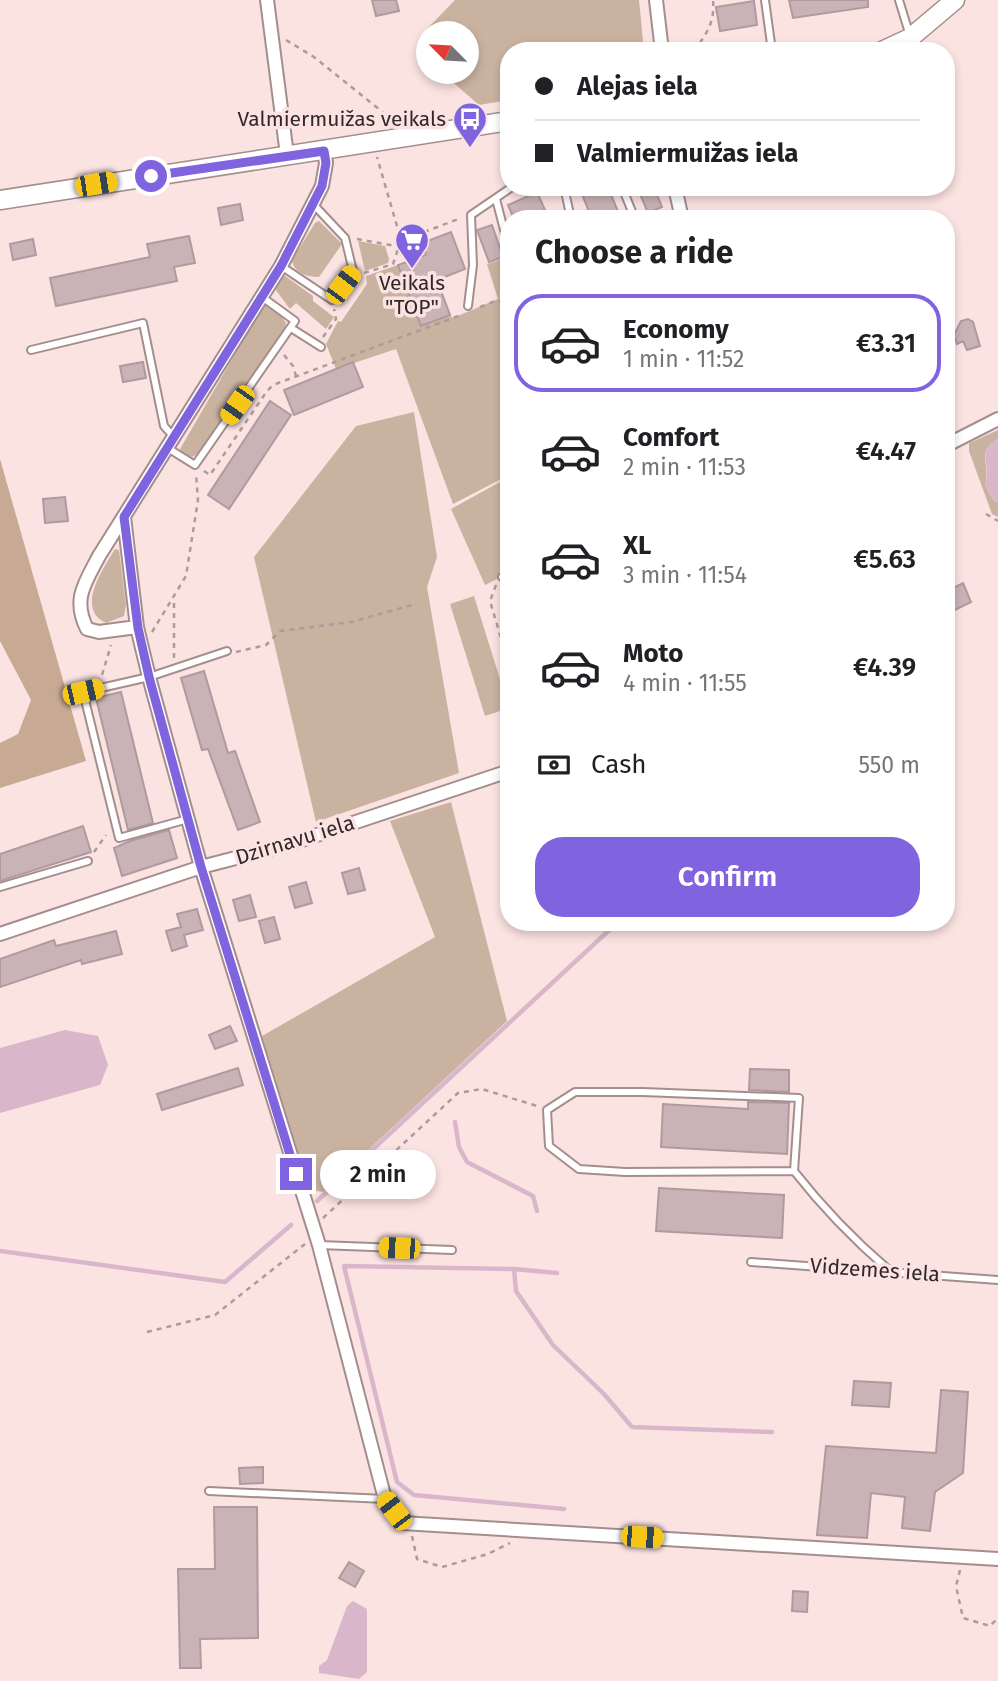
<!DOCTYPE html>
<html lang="en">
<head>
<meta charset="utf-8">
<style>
	body { margin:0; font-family:"Fira Sans",sans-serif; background:#f2f2f2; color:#202124; height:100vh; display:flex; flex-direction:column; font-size:26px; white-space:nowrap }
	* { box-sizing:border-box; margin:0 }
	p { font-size:23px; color:#757577 }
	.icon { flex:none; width:38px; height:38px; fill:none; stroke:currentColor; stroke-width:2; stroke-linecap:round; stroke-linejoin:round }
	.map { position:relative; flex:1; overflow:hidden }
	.panel { position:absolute; left:500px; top:210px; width:455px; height:721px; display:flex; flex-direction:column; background:#fff; border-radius:28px; box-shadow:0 4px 10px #0003 }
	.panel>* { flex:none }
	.hud { position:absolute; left:500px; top:42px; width:455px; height:154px; border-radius:28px; box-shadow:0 4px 10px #0003; display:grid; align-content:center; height:154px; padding:0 35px; background:#fff }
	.needle { width:46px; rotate:294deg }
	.fabs { position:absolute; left:416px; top:21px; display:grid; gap:14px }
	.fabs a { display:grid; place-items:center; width:63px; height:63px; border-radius:50%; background:#fff; box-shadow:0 4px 10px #0003; font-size:35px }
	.end { position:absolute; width:32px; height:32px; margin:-16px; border:9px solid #7f63df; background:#fff; box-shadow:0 0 0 4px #fff }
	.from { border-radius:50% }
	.bubble { position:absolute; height:49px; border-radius:24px; background:#fff; box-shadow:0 4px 10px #0003; font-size:23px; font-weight:600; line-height:49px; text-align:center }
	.car { position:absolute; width:21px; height:42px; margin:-21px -10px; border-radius:9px; box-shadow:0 0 5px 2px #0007; background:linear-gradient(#f5c518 24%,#345 0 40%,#f5c518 0 76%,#345 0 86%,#f5c518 0) }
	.hud b { display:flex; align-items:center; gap:24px; height:66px; font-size:26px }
	.hud b+b { border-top:2px solid #e0e0e0 }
	.hud i { width:18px; height:18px; background:#202124 }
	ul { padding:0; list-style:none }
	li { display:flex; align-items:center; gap:21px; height:98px; margin:0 14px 10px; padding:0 21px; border:4px solid transparent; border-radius:28px }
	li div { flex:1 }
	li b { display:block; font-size:26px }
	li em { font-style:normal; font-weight:600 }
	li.on { border-color:#7f63df }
	li>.icon { width:63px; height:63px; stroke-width:1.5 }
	h2 { padding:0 35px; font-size:32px; line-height:84px }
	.pay { display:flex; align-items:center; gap:18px; height:77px; padding:0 35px; font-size:26px }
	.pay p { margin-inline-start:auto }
	.cta { display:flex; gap:14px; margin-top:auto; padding:14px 35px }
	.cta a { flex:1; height:80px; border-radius:28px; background:#7f63df; color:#fff; font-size:28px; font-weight:600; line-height:80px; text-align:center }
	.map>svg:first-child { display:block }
</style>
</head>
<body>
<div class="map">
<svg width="998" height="1681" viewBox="0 0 998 1681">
	<rect width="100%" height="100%" fill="#fbe3e2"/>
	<path fill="#cab2a0" d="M455,0H639L644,51H509V100L479,105L441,72H467V33H429L428,60L425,31Z
		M319,221L342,244L319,277C307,277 294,273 292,260L315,223Z
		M358,241L385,246L389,259L388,263L365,271Z
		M505,258L509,289V475L453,504L396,349L336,369L326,344L338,321L341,322L367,284L366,276L398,265L421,326L450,315L453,318L498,299L487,264Z
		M285,276L313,296V301L334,317L326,329L296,303L290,309L275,289L280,278Z
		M264,304L280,314L286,323L285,328L202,452L192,457L183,453L180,449Z
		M414,412L437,557L427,587L459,773L316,822L254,557L356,426Z
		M998,430V439C975,452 991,463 985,485L994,501L998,502V517L992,514L969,451V443Z
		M509,477V573L485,585L451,509Z
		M115,549L119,550L126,605L124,616L106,623C75,609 103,569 115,549Z
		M474,596L509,708L485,716L450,604Z
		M451,802L507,1021L323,1192L310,1190L262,1036L435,937L390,821Z"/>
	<path fill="#c8a993" d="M0,459L86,761L0,788V743L18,734L31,700L0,641Z"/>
	<path fill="#d9b6c9" d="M998,439V502L994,501L985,485C992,463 975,452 998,439Z
		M65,1030L98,1036L108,1065L100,1085L0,1113V1048Z
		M353,1601L367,1609V1672L359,1679L319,1673V1666L327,1660L347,1606Z"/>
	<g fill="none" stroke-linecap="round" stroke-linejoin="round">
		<path stroke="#d9b6c9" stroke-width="4.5" d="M455,1122L459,1147L467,1162L533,1196L537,1211
			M317,1201L618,922
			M0,1251L225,1282L291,1225
			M514,1269L516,1291L553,1345L604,1394L632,1427L772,1432
			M557,1273L514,1269L344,1266L397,1482L414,1495L564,1509"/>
	</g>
	<path fill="#c9b3b7" stroke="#b09a9f" stroke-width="2" d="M372,0H396L399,11L376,16Z
		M789,0H868V7L793,18Z
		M754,1L757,25L720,31L716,7Z
		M579,187H608L621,219H592Z
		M637,187H654L662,207L648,213Z
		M537,192L549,219H514L508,205Z
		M240,204L243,220L221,225L218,208Z
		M492,225L503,257L489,262L477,230Z
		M451,232L465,269L437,280L450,315L421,326L398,265L426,255L422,243Z
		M189,236L195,263L174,267L177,281L56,306L50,278L150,257L147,244Z
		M33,239L36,255L13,260L10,244Z
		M968,319L973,322L980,346L967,350L963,341L957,344L954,335L961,321Z
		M143,362L146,378L123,382L120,366Z
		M353,362L363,387L294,415L284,390Z
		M270,401L291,415L229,509L208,495Z
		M65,497L68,521L45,523L43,499Z
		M963,583L971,602L947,614V591Z
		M204,671L228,753L235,751L260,822L238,830L208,749L202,750L181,678Z
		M121,692L153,823L128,830L96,698Z
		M83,826L91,852L0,881V854Z
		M169,830L177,858L122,876L114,848L130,841Z
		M359,868L365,890L348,894L342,873Z
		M306,882L312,903L295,908L289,887Z
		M250,895L256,917L239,921L233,900Z
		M197,909L203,930L184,935L187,946L172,951L166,931L181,927L177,914Z
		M274,917L280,939L265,943L259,921Z
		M116,931L122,954L82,964L81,960L0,987V959L54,940L56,946Z
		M230,1026L237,1041L215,1049L209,1035Z
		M238,1068L243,1085L162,1110L157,1094Z
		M750,1069L789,1070V1092L749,1090Z
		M748,1102L789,1103L787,1154L661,1147L663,1104L748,1109Z
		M659,1188L784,1195L782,1238L656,1231Z
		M854,1381L891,1383L889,1407L852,1405Z
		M941,1390L968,1392L963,1473L935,1492L930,1531L902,1528L905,1497L871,1493L867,1538L817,1535L826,1446L936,1453Z
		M263,1467V1483L240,1484L239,1468Z
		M214,1507H257L258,1638L200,1639L201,1668H180L178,1569H215Z
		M349,1562L364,1571L355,1587L339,1578Z
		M793,1591L808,1592L807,1612L792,1611Z"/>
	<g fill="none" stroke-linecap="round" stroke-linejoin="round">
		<g stroke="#a48e8d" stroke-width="10">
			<path id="lane" d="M765,0L772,51
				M899,0L910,36
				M564,187L571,219
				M622,187L635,219
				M496,199L509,249
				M281,266L332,300L353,271L345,238L314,205
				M468,306L473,265L471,215L512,187
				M291,328L321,347
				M31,350L143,323L164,426L173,436
				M166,447L195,465L295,321L262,297
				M502,577L509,573
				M188,819L119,838L83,692L149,677L227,651
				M0,887L88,861
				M794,1171L799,1098L643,1092H575L547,1110L549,1146L579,1169L625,1172L794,1171C823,1208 854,1240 889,1270
				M319,1245L452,1250
				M751,1262L998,1280
				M209,1491L385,1499"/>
		</g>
		<g stroke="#a48e8d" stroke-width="16">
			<path id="street" d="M267,0L287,155
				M656,0L662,51
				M675,187L682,219
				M947,445L998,419
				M124,517L137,627L149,677L201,867L319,1245L385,1499L402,1523L998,1559
				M137,627L99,632L87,629C72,599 85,583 99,556L281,266L322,186L326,163L324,151
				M0,934L201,867L290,844L509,771"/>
		</g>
		<g stroke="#a48e8d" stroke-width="21">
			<path id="secondary" d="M882,51L910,38L955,0
				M0,200L509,121"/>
		</g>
		<path stroke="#ad9b9a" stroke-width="2.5" stroke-dasharray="5 5" stroke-linecap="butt" d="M286,40L314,57L395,122
			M694,51C707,33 715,22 713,0
			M357,239L390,245L461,218
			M364,273L393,264L401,240L377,157
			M480,307L495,301L509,302
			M323,337L336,319L334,309
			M284,355L293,366L296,376
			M204,471L210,475L267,391L273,385L461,315
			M986,514L998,521
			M496,585L490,601L509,665
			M152,632L186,576L198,500L196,474
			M236,652L266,645L280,631L351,622L416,604
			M174,658V598
			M102,675L111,645
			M94,852L106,835
			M323,1218L458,1093L482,1089L537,1106
			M147,1332L215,1315L305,1244
			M412,1536L417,1559L442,1567L488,1554L510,1543
			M960,1570L956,1586L963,1618L990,1626L998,1618"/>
		<use href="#lane" stroke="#fff" stroke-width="6"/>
		<use href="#street" stroke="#fff" stroke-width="12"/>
		<use href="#secondary" stroke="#fff" stroke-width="18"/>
	</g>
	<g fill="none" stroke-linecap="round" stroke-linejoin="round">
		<path stroke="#7f63df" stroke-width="9" d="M151,176L324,151L326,163L322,186L281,266L124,517L138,628L149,677L201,867L296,1174"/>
	</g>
	<defs>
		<g id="bus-pin" transform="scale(1.75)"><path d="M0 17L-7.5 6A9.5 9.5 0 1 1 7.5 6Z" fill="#7f63df" stroke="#fbe3e2"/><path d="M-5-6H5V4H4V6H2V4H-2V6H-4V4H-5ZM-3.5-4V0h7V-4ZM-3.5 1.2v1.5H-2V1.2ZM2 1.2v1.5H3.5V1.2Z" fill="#fff"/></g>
		<g id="supermarket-pin" transform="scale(1.75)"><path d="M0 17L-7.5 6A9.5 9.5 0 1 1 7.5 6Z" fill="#7f63df" stroke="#fbe3e2"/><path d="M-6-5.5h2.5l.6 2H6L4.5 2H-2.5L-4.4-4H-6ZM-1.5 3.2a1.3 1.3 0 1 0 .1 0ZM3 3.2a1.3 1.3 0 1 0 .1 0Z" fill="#fff"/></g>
	</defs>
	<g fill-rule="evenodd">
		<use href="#bus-pin" x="470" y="119"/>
		<use href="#supermarket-pin" x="412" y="240"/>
	</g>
	<g text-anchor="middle" stroke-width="7" stroke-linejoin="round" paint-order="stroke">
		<g font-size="21" fill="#312928" stroke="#fbe3e2" text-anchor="end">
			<text x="446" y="126">Valmiermuižas veikals</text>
			<text x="412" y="290" text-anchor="middle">Veikals<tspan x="412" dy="24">"TOP"</tspan></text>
		</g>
		<g font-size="21" fill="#312928" stroke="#fbe3e2">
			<text transform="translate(295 840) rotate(-17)" y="7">Dzirnavu iela</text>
			<text transform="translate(875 1270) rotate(4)" y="7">Vidzemes iela</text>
		</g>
	</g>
</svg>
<div class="fabs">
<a><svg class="needle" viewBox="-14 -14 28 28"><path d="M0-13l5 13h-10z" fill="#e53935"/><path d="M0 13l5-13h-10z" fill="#757577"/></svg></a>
</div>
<i class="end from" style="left:151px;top:176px"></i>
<i class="end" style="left:296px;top:1174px"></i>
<div class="bubble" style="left:320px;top:1150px;width:116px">2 min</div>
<i class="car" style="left:96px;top:184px;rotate:81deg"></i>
<i class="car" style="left:343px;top:285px;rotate:37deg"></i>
<i class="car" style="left:237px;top:405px;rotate:215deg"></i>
<i class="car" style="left:83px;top:692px;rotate:77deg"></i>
<i class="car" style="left:399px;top:1248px;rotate:272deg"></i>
<i class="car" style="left:394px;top:1511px;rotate:323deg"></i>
<i class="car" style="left:642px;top:1537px;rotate:94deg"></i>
<div class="hud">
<b><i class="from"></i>Alejas iela</b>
<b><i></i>Valmiermuižas iela</b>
</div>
<section class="panel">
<h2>Choose a ride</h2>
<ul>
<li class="on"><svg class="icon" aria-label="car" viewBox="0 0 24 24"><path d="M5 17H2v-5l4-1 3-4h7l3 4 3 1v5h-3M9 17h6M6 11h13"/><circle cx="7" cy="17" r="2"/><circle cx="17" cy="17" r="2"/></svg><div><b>Economy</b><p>1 min · 11:52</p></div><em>€3.31</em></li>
<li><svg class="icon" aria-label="car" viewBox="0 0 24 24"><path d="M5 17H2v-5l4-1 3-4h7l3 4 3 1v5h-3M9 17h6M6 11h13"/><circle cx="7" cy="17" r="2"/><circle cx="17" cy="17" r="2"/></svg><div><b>Comfort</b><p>2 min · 11:53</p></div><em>€4.47</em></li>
<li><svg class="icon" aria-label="car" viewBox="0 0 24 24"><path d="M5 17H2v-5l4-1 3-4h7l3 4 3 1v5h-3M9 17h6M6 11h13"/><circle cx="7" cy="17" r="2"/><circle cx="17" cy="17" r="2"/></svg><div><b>XL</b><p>3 min · 11:54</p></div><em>€5.63</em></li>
<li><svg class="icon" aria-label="car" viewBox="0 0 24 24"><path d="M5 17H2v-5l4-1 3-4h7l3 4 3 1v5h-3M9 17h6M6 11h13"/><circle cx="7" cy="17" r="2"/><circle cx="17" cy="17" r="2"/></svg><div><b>Moto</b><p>4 min · 11:55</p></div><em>€4.39</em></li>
</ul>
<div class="pay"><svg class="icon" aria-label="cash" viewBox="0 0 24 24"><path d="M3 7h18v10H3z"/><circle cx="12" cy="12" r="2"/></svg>Cash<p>550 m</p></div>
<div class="cta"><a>Confirm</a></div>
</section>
</div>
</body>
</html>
